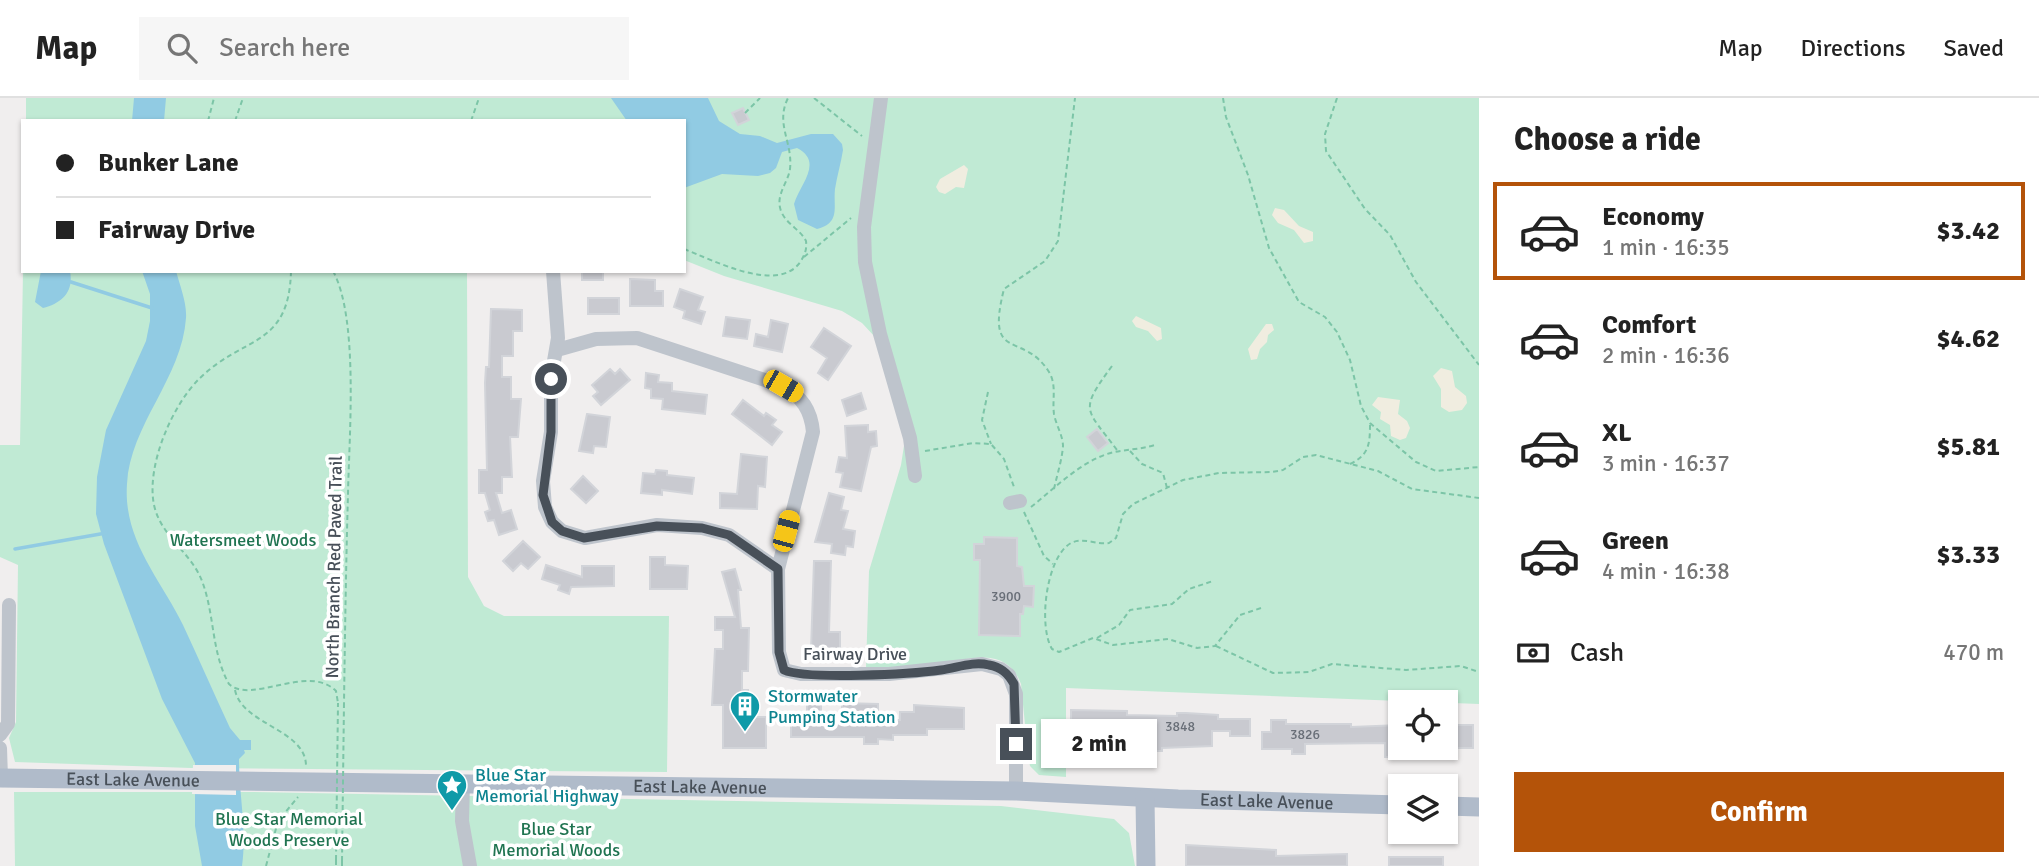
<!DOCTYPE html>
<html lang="en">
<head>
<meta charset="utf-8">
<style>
	body { margin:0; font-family:Signika,sans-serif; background:#f6f6f6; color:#222; height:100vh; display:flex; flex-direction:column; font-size:26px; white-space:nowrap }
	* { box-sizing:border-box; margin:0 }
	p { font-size:23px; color:#767676 }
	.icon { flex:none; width:38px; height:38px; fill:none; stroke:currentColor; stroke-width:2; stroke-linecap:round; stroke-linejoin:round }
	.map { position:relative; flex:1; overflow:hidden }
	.details { display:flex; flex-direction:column; background:#fff; width:560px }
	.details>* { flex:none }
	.hud { position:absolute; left:21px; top:21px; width:665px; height:154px; border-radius:0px; box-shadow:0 2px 5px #0004; display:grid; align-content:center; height:154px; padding:0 35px; background:#fff }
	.controls { position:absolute; left:1388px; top:592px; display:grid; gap:14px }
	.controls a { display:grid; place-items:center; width:70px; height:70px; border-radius:0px; background:#fff; box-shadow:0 2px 5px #0004; font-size:35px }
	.end { position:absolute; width:32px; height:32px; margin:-16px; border:9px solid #485059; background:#fff; box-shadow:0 0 0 4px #fff }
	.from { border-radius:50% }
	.bubble { position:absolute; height:49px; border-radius:0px; background:#fff; box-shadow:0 2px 5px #0004; font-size:23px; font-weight:800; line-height:49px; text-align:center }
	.car { position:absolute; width:21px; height:42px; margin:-21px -10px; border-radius:9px; box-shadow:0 0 5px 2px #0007; background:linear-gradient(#f5c518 24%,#345 0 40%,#f5c518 0 76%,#345 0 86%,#f5c518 0) }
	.hud b { display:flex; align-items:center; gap:24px; height:66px; font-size:26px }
	.hud b+b { border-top:2px solid #e0e0e0 }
	.hud i { width:18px; height:18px; background:#222 }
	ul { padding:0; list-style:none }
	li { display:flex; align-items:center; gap:21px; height:98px; margin:0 14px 10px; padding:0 21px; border:4px solid transparent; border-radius:0px }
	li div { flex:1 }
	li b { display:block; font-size:26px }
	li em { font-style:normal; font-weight:800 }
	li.active { border-color:#b45309 }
	li>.icon { width:63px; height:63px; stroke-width:1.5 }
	h2 { padding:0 35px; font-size:32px; line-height:84px }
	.pay { display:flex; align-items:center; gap:18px; height:77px; padding:0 35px; font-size:26px }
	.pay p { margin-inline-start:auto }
	.primary-button { display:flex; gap:14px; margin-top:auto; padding:14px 35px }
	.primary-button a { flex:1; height:80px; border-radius:0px; background:#b45309; color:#fff; font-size:28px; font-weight:800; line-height:80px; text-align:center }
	header { display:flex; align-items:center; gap:42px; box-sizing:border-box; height:98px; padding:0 35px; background:#fff; border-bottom:2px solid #e0e0e0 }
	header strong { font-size:33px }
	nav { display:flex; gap:38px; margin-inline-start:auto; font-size:24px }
	.search { width:490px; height:63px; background:#f6f6f6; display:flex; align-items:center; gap:18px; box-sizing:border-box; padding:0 24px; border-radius:0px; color:#767676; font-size:26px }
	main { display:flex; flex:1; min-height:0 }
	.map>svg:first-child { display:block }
</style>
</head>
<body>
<header>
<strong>Map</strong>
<div class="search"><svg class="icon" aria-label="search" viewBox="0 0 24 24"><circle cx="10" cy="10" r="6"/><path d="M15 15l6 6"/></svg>Search here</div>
<nav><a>Map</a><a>Directions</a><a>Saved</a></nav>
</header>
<main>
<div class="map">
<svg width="1479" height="768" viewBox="0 0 1479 768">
	<rect width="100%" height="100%" fill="#f0eeee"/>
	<path fill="#c0ead4" d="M26,0H1479V606L1066,590V679L1039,677L1030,668L1028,657L1021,586C1006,547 969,561 937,566C913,570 890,570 866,570L869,473L901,367L905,341L875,239L862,225L842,213L724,178L684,162V23H26Z
		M23,173H467L468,479L484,508L504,518H669L667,674L191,670L15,664L9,640L16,624L18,467L0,459V347H20Z
		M14,694H250L1001,708L1114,721L1129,735L1135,768H15Z"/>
	<path fill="#f0ede0" d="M964,67L968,71L964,90L956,89L945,96L939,94L936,89L940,81Z
		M1275,110L1284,112L1299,128L1313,134V143L1304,145L1294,132L1278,125L1272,117Z
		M1136,218L1161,230L1162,241L1157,243L1148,233L1136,229L1132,223Z
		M1266,226H1272L1274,232L1268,237L1267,244L1260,251L1257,261L1251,262L1248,251Z
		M1441,270L1452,273L1455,289L1466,298L1467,305L1462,312L1449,314L1441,309V291L1433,278Z
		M1378,299L1400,302L1398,316L1407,323L1410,330L1406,340L1400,342L1391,338L1390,327L1380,321L1381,314L1372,307Z"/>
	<path fill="#91cbe3" d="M134,0H166L164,23H132Z
		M611,0H708L719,23L740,36L760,38L777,45L811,36H833L842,46L843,52C841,65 837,78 835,91C833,109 841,125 817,131L798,122L794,106C800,86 824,64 797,50L782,54L776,70L770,75L758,78L722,76L684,90V23H627Z
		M41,173H70C74,194 62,205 43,210L35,204Z
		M142,173H176C180,188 187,205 186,220C182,280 130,327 127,386C123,442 160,480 183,527C199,561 214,596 230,630L240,642H251V652H244L245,655L239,661C239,697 247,732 242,768H202L195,728V665L162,601L104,446L96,416L97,379L106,332L146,243L150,223V196Z"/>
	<path fill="#f0eeee" d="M193,667H236V697L192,696Z"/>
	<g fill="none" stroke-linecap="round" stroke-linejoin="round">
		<path stroke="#91cbe3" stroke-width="3.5" d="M71,184L152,210
			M15,451L106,435"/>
	</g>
	<path fill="#c9cad0" stroke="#d2d4d9" stroke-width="2" d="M743,10L749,22L738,27L732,15Z
		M582,173H603V182H582Z
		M630,181L655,182V193H663V208H630Z
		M680,191L703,199L698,212L705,214L701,226L683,220L685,213L674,209Z
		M588,200H619V216H588Z
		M491,211L522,212V233H513V258H502V279H511V301H521L518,339H510L512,379H502V395H496L502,415L511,412L517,431L499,437L494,422L488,423L485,414L490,412L485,395H479V372H487L485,285L486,269H489Z
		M726,219L750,222L747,241L723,238Z
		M771,222L788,226L782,254L754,248L756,236L768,239Z
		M824,230L851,248L828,282L818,275L827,260L811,249Z
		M610,271L615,276L620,271L630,282L601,307L593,298L598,294L592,287Z
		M646,275L659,277L658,284L672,285V293L707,297L705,316L662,311L663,301L651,300V291L645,290Z
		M861,295L866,311L847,318L842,302Z
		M743,302L764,318L766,315L776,322L772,327L782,334L772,347L732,316Z
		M587,316L610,319L606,349L594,348L593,355L579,353Z
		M868,327V334L876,333L877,348L871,349L861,393L840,389L843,375L836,374L839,359L847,360L845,328Z
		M1097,331L1108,345L1098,353L1087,339Z
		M741,356L767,359L765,389L758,388L757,411L720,410V395L737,396Z
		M656,372L667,373V377L694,380L692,396L662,392V397L641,395L643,375L655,376Z
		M583,378L598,393L586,405L571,391Z
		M829,395L844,399L841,412L848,413L843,431L855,433L853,449L846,448L845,457L831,455L832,446L815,444Z
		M984,439L1017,440V468L1022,469L1024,488H1034L1033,509L1024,508L1023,516H1020V538L979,537L980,462H974V446H984Z
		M523,443L540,459L528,471L521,465L513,473L503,463Z
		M650,459H665V467L688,468L687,491H650Z
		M814,463H831L829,534H840V552H811Z
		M546,467L582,479V468H614V488L571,489L569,496L558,492L560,487L542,481Z
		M735,471L741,492H738L741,530H749L748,573H742V592H748V619H766V650H723V607H712L715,551H723V532H715V519H735L722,474Z
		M807,604H821V622H842V605L878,606V622H900V614H914V607L964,610V631H927V637H893V642L878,641V646H864V639H791V614H807Z
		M1071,612L1127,613V617L1177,618V615H1186L1218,617V621H1250V638H1230V633H1212V648L1162,650V653H1148V639H1127V646H1115V637L1083,636V644H1071Z
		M1271,622H1286V626H1351V629L1400,627V651H1397V659H1385V645L1305,646V656H1292V651H1262V634H1271Z
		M1452,627H1473V650H1452Z
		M1186,747L1276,752V758L1347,756V768H1186Z
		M1389,759H1443V768H1389Z"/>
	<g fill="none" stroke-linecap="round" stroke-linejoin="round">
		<path stroke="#7cc5a7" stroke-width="2" stroke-dasharray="5 3.5" stroke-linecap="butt" d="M814,0L862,38
			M1223,0L1226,19L1248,77L1269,150L1299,204L1325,219L1337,234L1350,262L1361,308L1370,325L1416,364L1436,373L1479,369
			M1337,0L1325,36L1326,53L1365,111L1390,137L1416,184L1479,267
			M745,15L760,0
			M208,23L214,0
			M235,23L243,0
			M471,23L479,0
			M684,151C713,162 779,197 801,163C805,156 807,151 806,143C800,131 786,126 781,113C775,97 788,85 790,71C793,44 775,26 788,0
			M804,159L851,120
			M291,173C289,250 244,237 200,280C172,307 146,368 154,407C161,439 191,454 202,483C215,517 211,554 229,586C251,607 308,565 336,593L338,605
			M333,173C359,221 349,339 348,396C346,465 345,535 344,605
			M1112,268C1078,314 1086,310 1117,352
			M988,294L982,322L991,346
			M925,353L973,345L991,346L1004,361L1014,389
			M1130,353L1142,366L1163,375L1167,390
			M1350,366C1369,357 1370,346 1370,326
			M1054,391C1057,377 1062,362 1063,348C1063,338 1056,327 1054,316C1052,302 1057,287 1049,274C1023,232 985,266 1004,191L1045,163L1058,143L1075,0
			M1031,409C1055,390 1078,366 1107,356C1123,351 1139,352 1155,347
			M1024,414L1044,458L1053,466
			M1261,510L1240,517L1215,548L1197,550L1168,541L1113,547L1093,540L1059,554L1052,551C1038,528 1046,459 1071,445C1083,439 1097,447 1109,445L1116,440L1123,416L1133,406L1183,382L1219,375L1272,374L1283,372L1303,359L1316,357L1378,373L1412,391L1479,400
			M1097,540L1119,527L1130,512L1172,506L1189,491L1213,483
			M1216,548L1273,575L1309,574L1332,566L1406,572L1461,568L1479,574
			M235,592C242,627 306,631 306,668
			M336,762V768
			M266,768L278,723L298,699
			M342,768V763"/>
		<path stroke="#bec4cc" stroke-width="14" d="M881,0L864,129L865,164L880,236L910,340L915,378
			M553,173L558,240L551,280V334L543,383L545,409L552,424L562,433L585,440L657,427L702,430L729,437L778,471
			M557,252L596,241L637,240L783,288C802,299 811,312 813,334L778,471L779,554L784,572L801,576H889L982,566L1001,571L1009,577L1016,596V693
			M1010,405L1020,403
			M0,637L8,626L9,507
			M0,650L1,680
			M463,685L462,723L470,768"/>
		<g stroke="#b0bbca" stroke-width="19">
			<path id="s1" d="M0,680L1016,693L1178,701L1400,707"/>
			<path d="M1145,700L1146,768"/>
			<path d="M1446,708L1479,709"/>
		</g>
		<path stroke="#7cc5a7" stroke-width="2" stroke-dasharray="5 3.5" stroke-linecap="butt" d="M336,762L338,605
			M342,763L344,605"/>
	</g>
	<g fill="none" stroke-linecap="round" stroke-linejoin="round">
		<path stroke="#485059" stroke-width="9" d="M551,281V334L543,397L552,424L562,433L584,440L657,428L702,430L729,437L778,471L779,554L784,572C806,582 913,576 941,572C957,570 973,563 989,567C1001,569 1008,575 1014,586L1016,646"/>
	</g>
	<defs>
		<g id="building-pin" transform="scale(1.575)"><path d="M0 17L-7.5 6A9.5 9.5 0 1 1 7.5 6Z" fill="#0f9aa8" stroke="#fff"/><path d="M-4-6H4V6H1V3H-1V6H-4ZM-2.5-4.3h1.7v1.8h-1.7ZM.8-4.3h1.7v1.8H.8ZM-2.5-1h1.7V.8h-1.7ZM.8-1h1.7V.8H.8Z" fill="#fff"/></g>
		<g id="sight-pin" transform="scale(1.575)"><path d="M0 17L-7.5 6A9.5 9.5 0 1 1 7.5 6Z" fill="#0f9aa8" stroke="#fff"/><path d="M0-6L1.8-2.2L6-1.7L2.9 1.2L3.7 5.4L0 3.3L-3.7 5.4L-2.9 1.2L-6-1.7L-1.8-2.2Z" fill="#fff"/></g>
	</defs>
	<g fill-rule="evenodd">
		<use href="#building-pin" x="745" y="608"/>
		<use href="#sight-pin" x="452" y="687"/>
	</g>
	<g text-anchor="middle" stroke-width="7" stroke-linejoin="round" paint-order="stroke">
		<g font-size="14" fill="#686e77">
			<text x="1006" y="503">3900</text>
			<text x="1180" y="633">3848</text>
			<text x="1305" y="641">3826</text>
		</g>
		<g font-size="18" fill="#207451" stroke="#fff">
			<text x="243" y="448">Watersmeet Woods</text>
			<text x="289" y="727">Blue Star Memorial<tspan x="289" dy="21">Woods Preserve</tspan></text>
			<text x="556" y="737">Blue Star<tspan x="556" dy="21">Memorial Woods</tspan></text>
		</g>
		<g font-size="18" fill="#485059" stroke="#fff">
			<text transform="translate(334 469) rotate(-89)" y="6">North Branch Red Paved Trail</text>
			<text x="855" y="562">Fairway Drive</text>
			<text dy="6" stroke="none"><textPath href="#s1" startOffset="133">East Lake Avenue</textPath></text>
			<text dy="6" stroke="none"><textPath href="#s1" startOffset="700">East Lake Avenue</textPath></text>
			<text dy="6" stroke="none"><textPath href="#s1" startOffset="1267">East Lake Avenue</textPath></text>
		</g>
		<g font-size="18" fill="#0d838f" stroke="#fff" text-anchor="start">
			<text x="768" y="604">Stormwater<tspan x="768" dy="21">Pumping Station</tspan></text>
			<text x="475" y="683">Blue Star<tspan x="475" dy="21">Memorial Highway</tspan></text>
		</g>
	</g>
</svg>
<div class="controls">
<a><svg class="icon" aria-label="locate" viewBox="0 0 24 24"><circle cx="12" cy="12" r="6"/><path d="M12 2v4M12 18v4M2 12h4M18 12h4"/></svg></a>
<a><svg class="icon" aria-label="layers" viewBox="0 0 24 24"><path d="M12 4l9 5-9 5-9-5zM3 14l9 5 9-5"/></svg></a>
</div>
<i class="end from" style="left:551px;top:281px"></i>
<i class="end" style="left:1016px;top:646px"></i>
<div class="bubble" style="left:1041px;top:621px;width:116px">2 min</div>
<i class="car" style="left:783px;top:288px;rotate:120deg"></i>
<i class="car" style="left:786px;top:433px;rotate:15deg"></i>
<div class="hud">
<b><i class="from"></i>Bunker Lane</b>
<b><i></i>Fairway Drive</b>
</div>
</div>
<section class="details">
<h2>Choose a ride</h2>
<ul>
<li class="active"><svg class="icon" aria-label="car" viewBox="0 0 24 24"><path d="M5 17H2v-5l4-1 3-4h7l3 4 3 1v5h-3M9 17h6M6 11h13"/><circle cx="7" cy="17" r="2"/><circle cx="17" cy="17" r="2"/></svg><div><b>Economy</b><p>1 min · 16:35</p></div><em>$3.42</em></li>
<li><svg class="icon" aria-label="car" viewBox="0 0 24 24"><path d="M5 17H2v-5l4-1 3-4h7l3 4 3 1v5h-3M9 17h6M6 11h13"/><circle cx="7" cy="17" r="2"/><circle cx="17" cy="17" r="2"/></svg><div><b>Comfort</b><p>2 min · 16:36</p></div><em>$4.62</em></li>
<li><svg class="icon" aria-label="car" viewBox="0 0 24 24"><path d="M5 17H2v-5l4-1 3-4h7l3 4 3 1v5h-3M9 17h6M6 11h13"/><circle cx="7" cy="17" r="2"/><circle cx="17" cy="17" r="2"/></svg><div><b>XL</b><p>3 min · 16:37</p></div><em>$5.81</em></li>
<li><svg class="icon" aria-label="car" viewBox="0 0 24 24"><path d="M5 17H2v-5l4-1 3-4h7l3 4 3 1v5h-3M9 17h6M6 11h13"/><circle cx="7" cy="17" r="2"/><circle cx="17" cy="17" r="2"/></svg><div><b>Green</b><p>4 min · 16:38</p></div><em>$3.33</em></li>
</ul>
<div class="pay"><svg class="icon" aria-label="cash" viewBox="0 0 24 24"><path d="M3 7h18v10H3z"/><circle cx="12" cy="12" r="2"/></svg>Cash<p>470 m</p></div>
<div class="primary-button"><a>Confirm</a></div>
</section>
</main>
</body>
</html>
